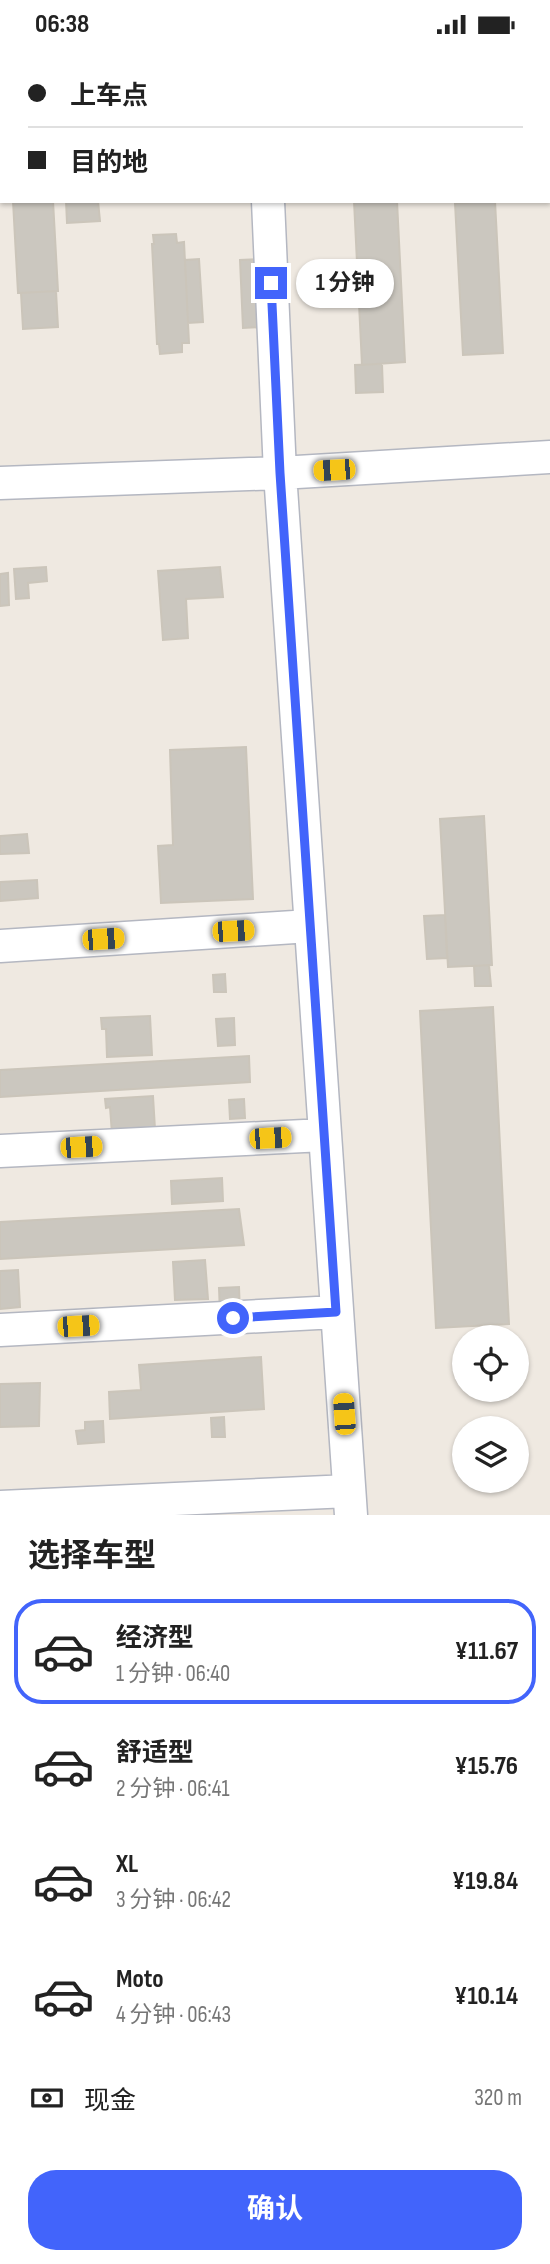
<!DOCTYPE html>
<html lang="zh">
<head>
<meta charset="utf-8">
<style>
	body { margin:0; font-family:"Sofia Sans Condensed","Noto Sans SC",sans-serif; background:#f2f2f2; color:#222; height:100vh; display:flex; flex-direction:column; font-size:26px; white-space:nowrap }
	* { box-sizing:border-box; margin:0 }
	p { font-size:23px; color:#767676 }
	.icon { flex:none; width:38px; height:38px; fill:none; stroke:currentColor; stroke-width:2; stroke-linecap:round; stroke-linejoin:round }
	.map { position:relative; height:1466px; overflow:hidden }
	.sheet { display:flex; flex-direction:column; background:#fff; flex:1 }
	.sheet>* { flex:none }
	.banner { position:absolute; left:0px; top:0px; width:551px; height:154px; box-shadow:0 2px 5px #0004; display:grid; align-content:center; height:154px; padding:0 28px; background:#fff }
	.fabs { position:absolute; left:452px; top:1276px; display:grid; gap:14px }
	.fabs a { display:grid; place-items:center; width:77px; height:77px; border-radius:50%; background:#fff; box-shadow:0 2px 5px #0004; font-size:35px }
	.end { position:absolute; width:32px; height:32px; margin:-16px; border:9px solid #4264fb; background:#fff; box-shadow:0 0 0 4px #fff }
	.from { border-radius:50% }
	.bubble { position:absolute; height:49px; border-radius:24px; background:#fff; box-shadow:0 2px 5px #0004; font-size:23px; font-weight:700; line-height:49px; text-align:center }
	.car { position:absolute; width:21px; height:42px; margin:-21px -10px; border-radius:9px; box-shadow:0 0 5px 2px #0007; background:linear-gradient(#f5c518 24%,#345 0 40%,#f5c518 0 76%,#345 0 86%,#f5c518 0) }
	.banner b { display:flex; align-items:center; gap:24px; height:66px; font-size:26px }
	.banner b+b { border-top:2px solid #e0e0e0 }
	.banner i { width:18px; height:18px; background:#222 }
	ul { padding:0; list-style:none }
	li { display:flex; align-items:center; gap:21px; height:105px; margin:0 14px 10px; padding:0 14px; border:4px solid transparent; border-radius:28px }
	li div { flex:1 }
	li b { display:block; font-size:26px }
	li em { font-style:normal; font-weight:700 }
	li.on { border-color:#4264fb }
	li>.icon { width:63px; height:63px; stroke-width:1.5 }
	h2 { padding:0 28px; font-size:32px; line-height:84px }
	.pay { display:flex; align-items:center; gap:18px; height:77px; padding:0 28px; font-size:26px }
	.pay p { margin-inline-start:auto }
	.primary-button { display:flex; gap:14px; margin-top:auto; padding:14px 28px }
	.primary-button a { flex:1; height:80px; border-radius:28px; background:#4264fb; color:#fff; font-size:28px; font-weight:700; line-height:80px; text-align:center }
	.status { display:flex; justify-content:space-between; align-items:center; height:49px; padding:0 35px; background:#fff; direction:ltr }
	.status svg { height:19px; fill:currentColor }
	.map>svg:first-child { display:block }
</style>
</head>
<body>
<div class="status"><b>06:38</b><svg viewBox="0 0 49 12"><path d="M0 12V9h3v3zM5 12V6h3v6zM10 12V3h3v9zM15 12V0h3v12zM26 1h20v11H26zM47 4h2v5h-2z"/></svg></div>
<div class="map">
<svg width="550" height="1466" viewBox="0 0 550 1466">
	<rect width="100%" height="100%" fill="#efe9e1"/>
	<path fill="#cbc7bf" stroke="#cbc5ba" stroke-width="2" d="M13,152H53L58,242L18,244Z
		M66,152H98L100,172L67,174Z
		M354,152H397L405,313L362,316Z
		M495,152L503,304L463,306L455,154Z
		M176,185L177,194L184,193L189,294H182V303L160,305L159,295H157L152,195H154L153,186Z
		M199,210L203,273L188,274L185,211Z
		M259,210L263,278L243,279L240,211Z
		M56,242L58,278L23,280L21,244Z
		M382,315L383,343L356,344L355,316Z
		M46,518L47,532L28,534L29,549L16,550L14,520Z
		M220,518L223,548L186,550L188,589L163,591L158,522Z
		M8,524L9,556L0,557V525Z
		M246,698L253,850L161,854L158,797L173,796L170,701Z
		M484,767L492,916L448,918L440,770Z
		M27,785L29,804L0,805V787Z
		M37,831L38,849L0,852V833Z
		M445,866L447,909L427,910L424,867Z
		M489,916L491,937H475L474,917Z
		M225,925L226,943H214L213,926Z
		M493,958L509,1275L436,1279L420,962Z
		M150,967L152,1006L107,1008L106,980H102L101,969Z
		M234,969L235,996L218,997L216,970Z
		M249,1007L250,1033L0,1048V1021Z
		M153,1047L155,1080L112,1085L110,1058L106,1059L105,1050Z
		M244,1050L245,1069L230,1070L229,1051Z
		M222,1129L223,1152L172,1155L171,1132Z
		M239,1160L244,1196L0,1210V1173Z
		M205,1211L208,1250L175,1251L173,1213Z
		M18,1221L20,1258L0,1260V1222Z
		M239,1238L240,1264L220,1265L219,1239Z
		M261,1308L264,1360L110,1370L109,1343L141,1341L139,1316Z
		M40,1334L39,1377L0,1378V1335Z
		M224,1368L225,1388H212L211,1369Z
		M103,1372L104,1393L78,1395L76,1382L85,1381V1373Z"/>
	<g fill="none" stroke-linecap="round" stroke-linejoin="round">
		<g stroke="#b4b7c1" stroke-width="35">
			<path id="minor" d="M261,0V2
				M268,152L280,424L351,1466
				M0,434L280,424L550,408
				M0,897L310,877
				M0,1102L324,1086
				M0,1281L336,1263
				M0,1458L349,1442"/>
		</g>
		<use href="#minor" stroke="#fff" stroke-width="32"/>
	</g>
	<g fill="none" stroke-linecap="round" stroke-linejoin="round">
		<path stroke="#4264fb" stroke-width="9" d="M233,1269L336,1263L280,424L271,234"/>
	</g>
</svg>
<div class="fabs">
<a><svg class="icon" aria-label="locate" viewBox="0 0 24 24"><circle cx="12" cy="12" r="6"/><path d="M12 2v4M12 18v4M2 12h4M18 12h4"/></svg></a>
<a><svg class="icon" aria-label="layers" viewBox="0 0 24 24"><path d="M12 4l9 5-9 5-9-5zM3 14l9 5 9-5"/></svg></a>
</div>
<i class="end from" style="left:233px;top:1269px"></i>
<i class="end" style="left:271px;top:234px"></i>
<div class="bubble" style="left:296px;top:210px;width:98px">1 分钟</div>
<i class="car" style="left:334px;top:421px;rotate:267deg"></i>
<i class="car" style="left:233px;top:882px;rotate:87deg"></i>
<i class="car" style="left:103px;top:890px;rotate:86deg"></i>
<i class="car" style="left:270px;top:1089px;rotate:87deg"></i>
<i class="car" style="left:81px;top:1098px;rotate:87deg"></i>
<i class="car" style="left:78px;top:1277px;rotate:87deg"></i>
<i class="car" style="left:344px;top:1365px;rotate:356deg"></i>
<div class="banner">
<b><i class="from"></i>上车点</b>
<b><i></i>目的地</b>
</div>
</div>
<section class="sheet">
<h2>选择车型</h2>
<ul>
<li class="on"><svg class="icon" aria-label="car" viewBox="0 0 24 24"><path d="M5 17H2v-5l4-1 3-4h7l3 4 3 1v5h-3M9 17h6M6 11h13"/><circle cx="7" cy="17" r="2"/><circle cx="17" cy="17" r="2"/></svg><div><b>经济型</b><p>1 分钟 · 06:40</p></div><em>¥11.67</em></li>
<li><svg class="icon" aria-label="car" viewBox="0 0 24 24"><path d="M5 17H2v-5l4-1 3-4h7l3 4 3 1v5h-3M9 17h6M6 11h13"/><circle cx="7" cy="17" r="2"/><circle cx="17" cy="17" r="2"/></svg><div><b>舒适型</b><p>2 分钟 · 06:41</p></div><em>¥15.76</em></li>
<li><svg class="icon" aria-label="car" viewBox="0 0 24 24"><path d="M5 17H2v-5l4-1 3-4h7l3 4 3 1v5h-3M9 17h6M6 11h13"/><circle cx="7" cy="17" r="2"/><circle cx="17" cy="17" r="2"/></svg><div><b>XL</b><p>3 分钟 · 06:42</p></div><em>¥19.84</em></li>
<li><svg class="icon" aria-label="car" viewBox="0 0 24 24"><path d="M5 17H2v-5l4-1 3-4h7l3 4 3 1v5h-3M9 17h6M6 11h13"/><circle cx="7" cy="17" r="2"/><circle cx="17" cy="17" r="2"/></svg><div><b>Moto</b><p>4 分钟 · 06:43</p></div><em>¥10.14</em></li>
</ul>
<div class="pay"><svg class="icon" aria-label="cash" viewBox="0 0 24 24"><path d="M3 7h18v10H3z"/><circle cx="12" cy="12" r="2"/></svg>现金<p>320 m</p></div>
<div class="primary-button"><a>确认</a></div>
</section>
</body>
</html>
